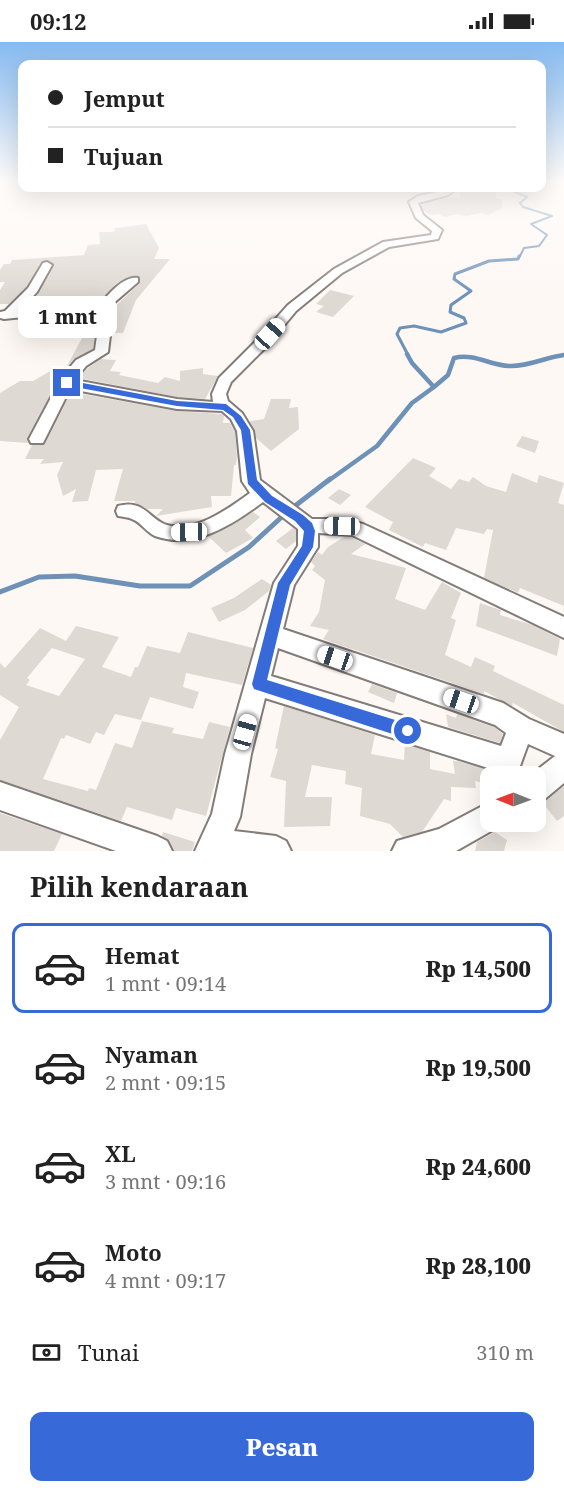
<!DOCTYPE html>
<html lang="id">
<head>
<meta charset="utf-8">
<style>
	body { margin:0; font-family:"Noto Serif",serif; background:#f6f6f6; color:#222; height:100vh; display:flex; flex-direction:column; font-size:22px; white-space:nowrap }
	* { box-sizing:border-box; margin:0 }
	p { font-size:20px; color:#767676 }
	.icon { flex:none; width:33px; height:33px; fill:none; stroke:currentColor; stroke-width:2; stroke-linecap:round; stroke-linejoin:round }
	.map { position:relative; height:809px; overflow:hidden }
	.sheet { display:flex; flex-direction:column; background:#fff; flex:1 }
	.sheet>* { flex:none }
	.hud { position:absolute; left:18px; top:18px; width:528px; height:132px; border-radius:12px; box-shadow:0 6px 24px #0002; display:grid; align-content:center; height:132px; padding:0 30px; background:#fff }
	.needle { width:39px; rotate:271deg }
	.fabs { position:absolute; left:480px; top:724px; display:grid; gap:12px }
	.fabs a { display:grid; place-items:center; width:66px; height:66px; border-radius:12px; background:#fff; box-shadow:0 6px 24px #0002; font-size:30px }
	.end { position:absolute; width:27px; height:27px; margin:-14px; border:8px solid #3769d9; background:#fff; box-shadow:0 0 0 3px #fff }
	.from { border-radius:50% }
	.bubble { position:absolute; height:42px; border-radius:12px; background:#fff; box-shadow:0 6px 24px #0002; font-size:20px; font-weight:800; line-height:42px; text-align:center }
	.car { position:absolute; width:18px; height:36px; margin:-18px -9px; border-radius:8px; box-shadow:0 0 4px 2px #0007; background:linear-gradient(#fff 24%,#345 0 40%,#fff 0 76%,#345 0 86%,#fff 0) }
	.hud b { display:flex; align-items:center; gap:21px; height:57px; font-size:22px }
	.hud b+b { border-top:2px solid #e0e0e0 }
	.hud i { width:15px; height:15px; background:#222 }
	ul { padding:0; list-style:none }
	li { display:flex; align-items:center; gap:18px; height:90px; margin:0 12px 9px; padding:0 18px; border:3px solid transparent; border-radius:12px }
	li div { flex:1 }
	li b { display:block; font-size:22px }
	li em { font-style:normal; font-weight:800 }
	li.on { border-color:#3769d9 }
	li>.icon { width:54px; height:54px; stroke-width:1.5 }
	h2 { padding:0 30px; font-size:27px; line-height:72px }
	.pay { display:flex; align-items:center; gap:15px; height:66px; padding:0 30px; font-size:22px }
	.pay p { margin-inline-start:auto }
	.cta { display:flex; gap:12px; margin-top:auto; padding:12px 30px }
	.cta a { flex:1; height:69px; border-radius:12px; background:#3769d9; color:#fff; font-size:24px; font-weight:800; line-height:69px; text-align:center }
	.status { display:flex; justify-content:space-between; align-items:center; height:42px; padding:0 30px; background:#fff; direction:ltr }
	.status svg { height:16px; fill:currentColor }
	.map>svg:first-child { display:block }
</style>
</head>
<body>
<div class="status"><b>09:12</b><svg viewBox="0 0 49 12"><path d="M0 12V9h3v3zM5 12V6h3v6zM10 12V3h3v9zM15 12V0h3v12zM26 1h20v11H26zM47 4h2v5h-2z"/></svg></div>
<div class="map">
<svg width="564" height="809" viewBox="0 0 564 809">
	<rect width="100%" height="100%" fill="#fef8f5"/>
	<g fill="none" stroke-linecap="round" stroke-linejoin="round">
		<path stroke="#6e91b8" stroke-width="2" d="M506,146L527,155L520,161L523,165L552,174L531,182L547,193L539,204L524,206L519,216"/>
		<path stroke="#6e91b8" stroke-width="3" d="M408,313L397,292L400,286L414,284L441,290L466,281L464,276L450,270L451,263L471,249L454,237L455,232L489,219L518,217L519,214"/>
		<path stroke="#6e91b8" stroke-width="4.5" d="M434,345L448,333L454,316C474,311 489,323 509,324C528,325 546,315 564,313
			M328,439L377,404L412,361L434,345L412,321L407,312"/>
		<path stroke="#6e91b8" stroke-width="5" d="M291,467L330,437
			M0,550L39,535L75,534L140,544H190L249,505L285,472"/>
	</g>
	<path fill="#ded9d3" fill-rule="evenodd" d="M472,148L496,149V157H502V166L488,173L481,171L466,174L457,172L445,175L439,172L430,173L424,169L421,163L446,156L460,155L461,150L473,151Z
		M146,182L159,206L154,217H170L136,258L123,291H113L114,277L107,272L139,242L140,236L138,234H131L118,240L93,266L74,260L27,264L39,251L54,224L53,221L46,218L41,220L26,245L9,262H0V248L5,240H0V228L4,222H10L12,218L84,213L88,203L100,202L99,190H114L115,186Z
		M330,248L354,254L333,275L316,270L324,264L316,262Z
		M73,272L97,281L93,307L74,317L60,334L27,396L28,401L0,399V351L20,339H33L59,324H67L82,296H80L83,289H77L83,277L49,275Z
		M101,317L116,318L110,329L121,330L119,333L158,341L165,335L180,339V329L203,326V332L218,334L205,357L177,355L79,336L88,326Z
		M71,350L177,369L222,372L224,374L223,381H230L235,390L237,414L236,423H234L231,454H211L212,465L156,474L163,467H147L135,461V459H114L123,427L96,428L88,459L72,460L76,447L63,454L57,433L63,420L40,422L44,417H25L32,403L45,402Z
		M271,357H291L289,366L298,365L299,387L271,409L256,396L250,379L264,377Z
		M522,394L539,399L535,411L516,404Z
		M413,416L436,426L429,434L451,447L459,437L469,440L473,435L486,444L506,450L512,431L537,441L539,433L564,441L558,461L564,463V564L520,546L518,551L484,536L493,488L487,487L484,492L456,486L446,508L425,501L423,505L389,488L393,480L365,465Z
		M339,447L351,453L340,463L328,456Z
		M253,470L260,475L245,488L253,496L226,511L208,494Z
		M293,486L296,488V499L286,507L276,499Z
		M344,495H351L365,502L351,512L406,526L395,557L425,568L442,540L461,551L451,576L456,578L445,613L471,625L475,615L495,624L493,629L564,663V690L513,661L512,664L484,649V652L323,597L329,588L310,584L319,570L325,538L312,528L315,524L311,520L318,510L322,513L328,505Z
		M262,537L271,543L269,549L245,568L219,580L211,566L234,556Z
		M480,561L501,568L500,573L533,583L560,597L557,614L476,584Z
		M76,584L119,595L102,625L131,635L135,625H138L147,604L180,611L188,590L253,606L242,643L186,631L183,645L199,650L193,667L150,655L141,678L115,672L104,693L96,690L90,702L66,693L64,697L61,696L43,737L88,749L89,746L96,748L115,701L132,706L142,679L174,686L172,691L203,697L209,680L230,685L206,774L176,766L172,778L127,765L121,779L0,738V698L19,665L0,653V621L5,626L40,586L66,599ZM52,606L85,617L59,654L26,643L30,638L27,636Z
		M372,642L397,651L394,661L368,650Z
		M284,664L375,693L371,712L404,718L405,702L430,710V727L455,732L453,719H458L501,732V735H490V743L475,739L476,746L451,745V759L444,757L422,790L403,795L390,782L360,774L362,746L345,742L346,729L312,723L305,755H332L330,784L284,785L286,739L270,735L278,707L275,706Z
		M446,672L456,676L457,672L496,686L503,692L500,701L448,685Z
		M564,744V774L557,779L542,760Z
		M0,771L62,792L54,809H0Z
		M163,790L195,800L192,809H174L169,798L162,794Z
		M495,790L507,798L504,809H475L477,800Z"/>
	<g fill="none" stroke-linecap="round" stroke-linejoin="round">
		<g stroke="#837c79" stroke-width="4">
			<path id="minor" d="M445,146H453V149L448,153L418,161L423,173L442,188L438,197L389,205L342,231L296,269L266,305L231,340L226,352L228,359L242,371L253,389L260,438L312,477H342L363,482L564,575V596L352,493L318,491V505L294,543L283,587L503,661L529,677L564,692V741L546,756L536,759V735H528L555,714L528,702L520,724L504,731L265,656L251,712L240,775L234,789L276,794L286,799L291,809H195L212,772L225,712L274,541L298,504V487L263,460C232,483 194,508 155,494C146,490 141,480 132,477C128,475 123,475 118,474L116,469L118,464C143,457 148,475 164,482C193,493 228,467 250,451L242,439L237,389L231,377L222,369L177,367L70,347L43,401H31L29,397L62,335L76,318L95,308L99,279L73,270L4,277L0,276V270L5,269L28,246L43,221L47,220L52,223L37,250L21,267L74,262L94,269C104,258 122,233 138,236V240L116,259L104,272L112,277L108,310L86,324L75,338L177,357L213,360L212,352L219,336L256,299L288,263L334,227L383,200L431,193L432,189L416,176L409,160L418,154L442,149ZM278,606L495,683L506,691L501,704L271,634Z
				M0,740L157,794L167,799L172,809H116L0,768Z
				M490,760V780H502L500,784L456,809H392L397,799L439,787Z"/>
		</g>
		<use href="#minor" fill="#fff" fill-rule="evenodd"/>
	</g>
	<linearGradient id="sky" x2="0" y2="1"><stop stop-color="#85baf0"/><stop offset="0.55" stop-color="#fffcfa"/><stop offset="1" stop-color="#fffcfa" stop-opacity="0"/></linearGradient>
	<rect width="564" height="253" fill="url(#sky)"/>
	<path fill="#3769d9" d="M67,338L177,359L226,362L241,374L250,388L257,438L272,454L303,473L312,481L315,489L313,505L290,543L267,638L408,682L413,684L415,689L413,695L408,697L254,647L252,642L278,541L302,504L304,489L295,479L265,460L248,442L241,388L233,375L223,368L177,364L64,343V339Z"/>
</svg>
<div class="fabs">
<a><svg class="needle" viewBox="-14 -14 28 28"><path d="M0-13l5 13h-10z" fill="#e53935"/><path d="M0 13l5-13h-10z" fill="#767676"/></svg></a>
</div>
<i class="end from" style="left:408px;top:689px"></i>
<i class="end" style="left:67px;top:341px"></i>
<div class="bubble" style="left:18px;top:254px;width:99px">1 mnt</div>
<i class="car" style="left:270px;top:292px;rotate:42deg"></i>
<i class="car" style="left:342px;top:484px;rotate:271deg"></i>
<i class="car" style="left:189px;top:490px;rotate:269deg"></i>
<i class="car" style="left:335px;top:616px;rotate:289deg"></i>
<i class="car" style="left:461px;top:659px;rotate:289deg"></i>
<i class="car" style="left:245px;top:690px;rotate:16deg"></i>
<div class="hud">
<b><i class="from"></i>Jemput</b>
<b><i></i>Tujuan</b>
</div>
</div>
<section class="sheet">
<h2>Pilih kendaraan</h2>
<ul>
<li class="on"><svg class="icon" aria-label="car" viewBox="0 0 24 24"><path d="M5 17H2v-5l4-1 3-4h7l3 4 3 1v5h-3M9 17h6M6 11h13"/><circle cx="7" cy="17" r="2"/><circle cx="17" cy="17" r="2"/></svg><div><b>Hemat</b><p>1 mnt · 09:14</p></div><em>Rp 14,500</em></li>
<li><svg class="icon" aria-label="car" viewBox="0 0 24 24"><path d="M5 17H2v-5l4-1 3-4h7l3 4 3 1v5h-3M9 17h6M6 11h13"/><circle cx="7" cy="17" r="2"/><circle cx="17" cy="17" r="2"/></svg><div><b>Nyaman</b><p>2 mnt · 09:15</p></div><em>Rp 19,500</em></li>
<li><svg class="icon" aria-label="car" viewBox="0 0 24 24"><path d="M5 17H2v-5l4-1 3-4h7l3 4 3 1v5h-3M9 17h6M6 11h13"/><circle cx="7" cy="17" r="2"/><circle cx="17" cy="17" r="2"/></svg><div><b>XL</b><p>3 mnt · 09:16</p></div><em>Rp 24,600</em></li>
<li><svg class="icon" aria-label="car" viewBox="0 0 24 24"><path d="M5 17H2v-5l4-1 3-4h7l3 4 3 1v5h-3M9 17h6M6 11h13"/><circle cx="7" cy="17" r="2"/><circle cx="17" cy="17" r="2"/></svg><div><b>Moto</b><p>4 mnt · 09:17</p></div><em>Rp 28,100</em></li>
</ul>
<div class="pay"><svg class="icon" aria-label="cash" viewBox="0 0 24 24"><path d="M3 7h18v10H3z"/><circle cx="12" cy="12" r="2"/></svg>Tunai<p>310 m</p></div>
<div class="cta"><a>Pesan</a></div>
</section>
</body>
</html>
